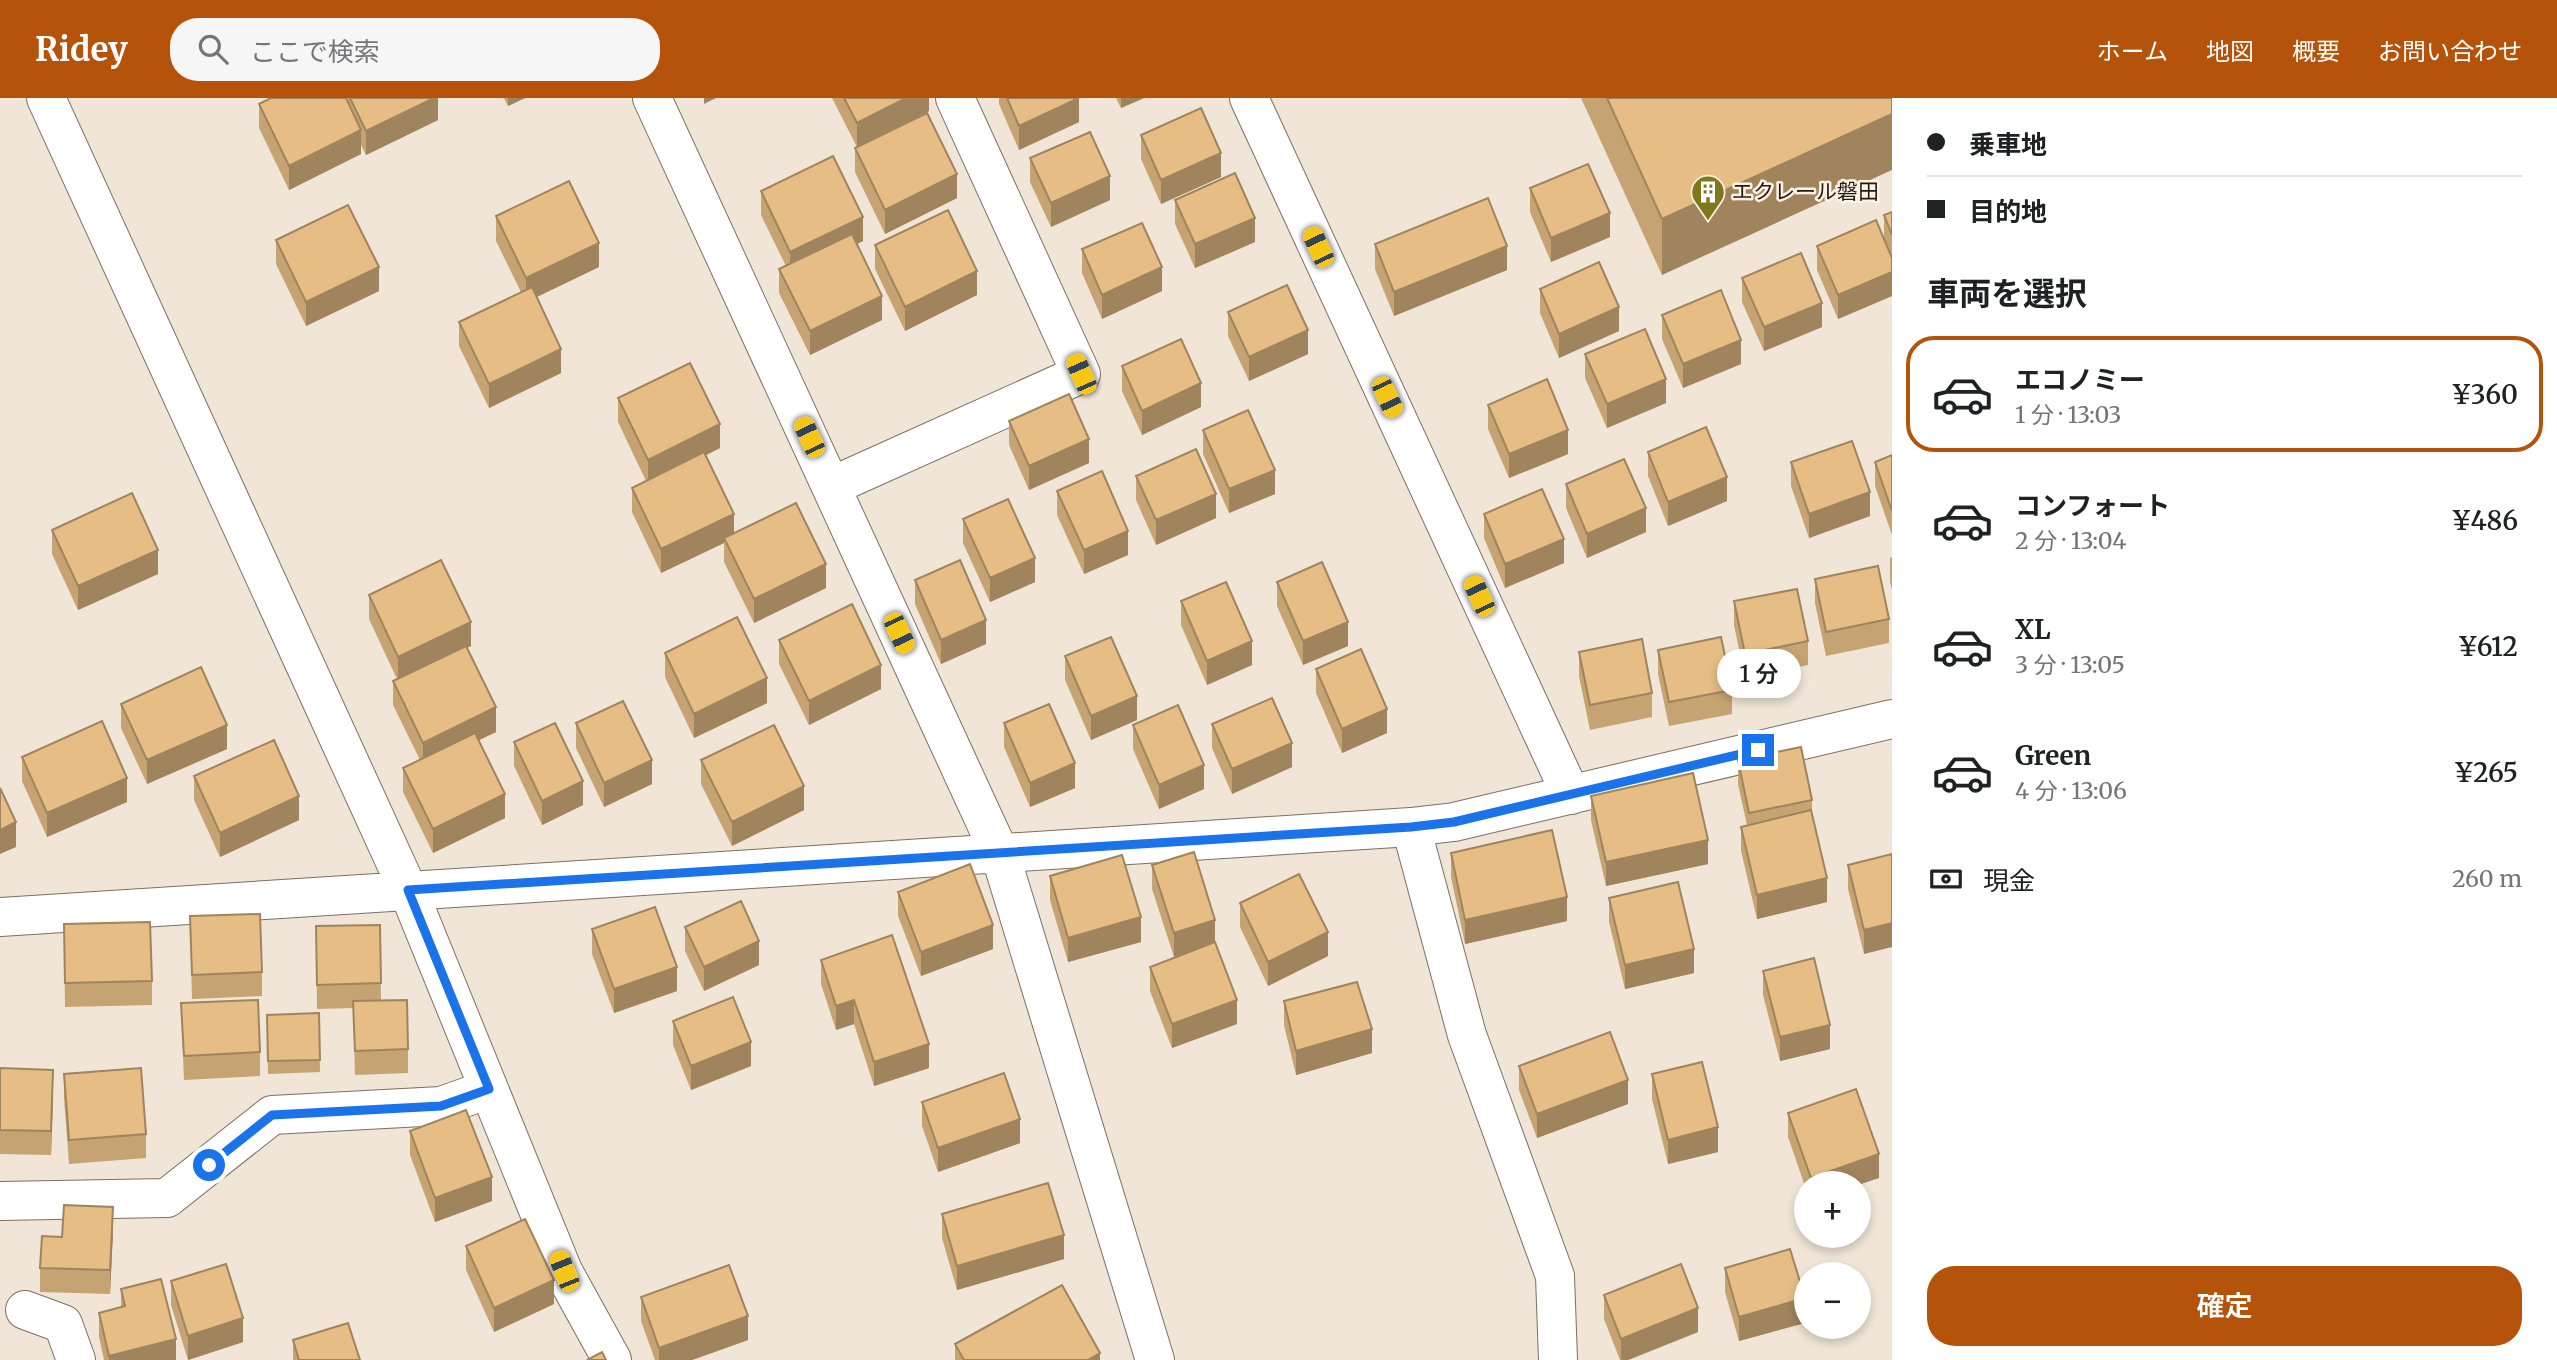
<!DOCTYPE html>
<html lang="ja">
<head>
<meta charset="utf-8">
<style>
	body { margin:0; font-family:Merriweather,"Noto Sans JP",serif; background:#f6f6f6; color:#202124; height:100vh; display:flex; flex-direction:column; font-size:26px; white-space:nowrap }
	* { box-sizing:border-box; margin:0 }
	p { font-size:23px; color:#757577 }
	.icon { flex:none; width:38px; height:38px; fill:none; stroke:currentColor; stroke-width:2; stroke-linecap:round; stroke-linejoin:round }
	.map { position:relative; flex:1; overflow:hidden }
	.panel { display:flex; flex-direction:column; background:#fff; width:665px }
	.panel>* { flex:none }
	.guide { display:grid; align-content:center; height:154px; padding:0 35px; background:#fff }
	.controls { position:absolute; left:1794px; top:1073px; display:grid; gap:14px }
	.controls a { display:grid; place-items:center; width:77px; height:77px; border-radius:50%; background:#fff; box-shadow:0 4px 10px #0003; font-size:35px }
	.end { position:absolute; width:32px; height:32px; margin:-16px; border:9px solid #1a73e8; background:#fff; box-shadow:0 0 0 4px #fff }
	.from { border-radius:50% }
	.bubble { position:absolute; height:49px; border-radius:24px; background:#fff; box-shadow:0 4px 10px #0003; font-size:23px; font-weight:600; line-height:49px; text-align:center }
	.car { position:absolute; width:21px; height:42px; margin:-21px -10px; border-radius:9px; box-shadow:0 0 5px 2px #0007; background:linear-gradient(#f5c518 24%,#345 0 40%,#f5c518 0 76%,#345 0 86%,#f5c518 0) }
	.guide b { display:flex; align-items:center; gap:24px; height:66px; font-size:26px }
	.guide b+b { border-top:2px solid #e0e0e0 }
	.guide i { width:18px; height:18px; background:#202124 }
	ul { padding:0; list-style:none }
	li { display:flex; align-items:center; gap:21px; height:116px; margin:0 14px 10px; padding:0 21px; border:4px solid transparent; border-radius:28px }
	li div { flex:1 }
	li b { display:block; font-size:26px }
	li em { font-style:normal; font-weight:600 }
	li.on { border-color:#b45309 }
	li>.icon { width:63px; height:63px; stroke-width:1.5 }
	h2 { padding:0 35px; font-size:32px; line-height:84px }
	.pay { display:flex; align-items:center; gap:18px; height:77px; padding:0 35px; font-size:26px }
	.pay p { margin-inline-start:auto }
	.cta { display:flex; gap:14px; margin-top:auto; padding:14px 35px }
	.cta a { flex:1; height:80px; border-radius:28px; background:#b45309; color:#fff; font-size:28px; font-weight:600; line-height:80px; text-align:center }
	header { display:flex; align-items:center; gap:42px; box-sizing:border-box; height:98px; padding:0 35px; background:#b45309; color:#fff }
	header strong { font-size:33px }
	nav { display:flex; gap:38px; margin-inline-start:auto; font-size:24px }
	.search { width:490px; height:63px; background:#f6f6f6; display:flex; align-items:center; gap:18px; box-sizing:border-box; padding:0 24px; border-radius:28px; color:#757577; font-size:26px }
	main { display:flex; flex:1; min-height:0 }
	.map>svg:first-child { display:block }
</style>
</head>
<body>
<header>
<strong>Ridey</strong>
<div class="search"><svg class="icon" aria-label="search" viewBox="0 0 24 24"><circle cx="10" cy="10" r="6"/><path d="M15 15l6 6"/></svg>ここで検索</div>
<nav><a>ホーム</a><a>地図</a><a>概要</a><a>お問い合わせ</a></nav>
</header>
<main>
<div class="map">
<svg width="1892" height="1262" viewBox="0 0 1892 1262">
	<rect width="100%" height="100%" fill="#f0e5d6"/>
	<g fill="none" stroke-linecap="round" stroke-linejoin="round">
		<g stroke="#7a7063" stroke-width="40">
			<path id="minor" d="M46,0L408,792L563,1173L612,1262
				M652,0L1000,756L1155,1262
				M1249,0L1571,697
				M832,388L1081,276L955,0
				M1411,729L1467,937L1555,1178L1558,1262
				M0,819L1411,729L1454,724L1892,621
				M0,1103L167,1100L272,1017L441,1008L489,991
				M25,1212L63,1226L76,1262"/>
		</g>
		<use href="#minor" stroke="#fff" stroke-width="38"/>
	</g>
	<path fill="#c5a372" d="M271,0H438V22L366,57L361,47V56L289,92L259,30V6Z
		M504,0H525L508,8Z
		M832,0H929V13L857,49Z
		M999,0H1079V24L1019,52L999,6Z
		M1116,0H1144L1121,10Z
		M1581,0H1892L1662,177Z
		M1141,37L1221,79L1161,106L1141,61Z
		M855,50L957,100L885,136L855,74Z
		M1030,60L1110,102L1051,129L1030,84Z
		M1530,90L1610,139L1551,164L1530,114Z
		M761,93L863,143L857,146L882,222L810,257L779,195V171L786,168L761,117Z
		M1175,102L1255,144L1195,170L1175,126Z
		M1892,114V198L1838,221L1817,172V148L1884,140V117Z
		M496,118L599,169L537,199L561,275L489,310L459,248V224L521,194L496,143Z
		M276,142L379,193L306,228L276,166Z
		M1375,146L1507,172L1394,218L1375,171Z
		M875,147L977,197L905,233L875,171Z
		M1082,151L1162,193L1102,221L1082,175Z
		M1742,180L1822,229L1764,253L1742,204Z
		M1540,191L1619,233L1559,260L1540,215Z
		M1228,214L1308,256L1249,283L1228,238Z
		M1662,217L1741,266L1683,290L1662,241Z
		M1585,256L1666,305L1607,330L1585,280Z
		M1122,268L1201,309L1142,337L1122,293Z
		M618,300L720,350L706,357L734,435L826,490L754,525L724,464V445L661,475L632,414V390L646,383L618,324Z
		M1488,307L1568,356L1509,380L1488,331Z
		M1009,323L1089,365L1029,392L1009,347Z
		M1203,332L1275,396L1229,415L1203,356Z
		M1648,354L1727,403L1668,428L1648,378Z
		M1892,357V437L1875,388V364Z
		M1791,364L1870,418L1809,440L1791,388Z
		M1136,378L1216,420L1156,447L1136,402Z
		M1566,386L1646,434L1587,460L1566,410Z
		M1057,393L1128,457L1084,476L1057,417Z
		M1484,416L1564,465L1505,490L1484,440Z
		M963,421L1035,484L990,504L963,445Z
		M52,432L158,476L78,512L52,456Z
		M1892,459V492L1890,484V460Z
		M1815,481L1889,521V545L1826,558L1815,505Z
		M915,482L986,546L941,566L915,506Z
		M1277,484L1348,548L1303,567L1277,508Z
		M369,497L471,548L467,550L496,634L479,642L505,720L433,755L403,694V670L420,662L393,607V583L397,581L369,521Z
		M1181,503L1252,567L1207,587L1181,527Z
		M1734,503L1808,543V567L1745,580L1734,527Z
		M779,542L881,591L809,627L779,566Z
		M1658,552L1732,592V616L1669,628L1658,576Z
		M1579,554L1652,595V619L1590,632L1579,578Z
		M665,555L767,605L694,640L665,579Z
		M1065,558L1137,622L1091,642L1065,582Z
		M1316,571L1387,635L1342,655L1316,595Z
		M121,606L227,651L147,686L121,630Z
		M576,625L652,686L604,709L576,650Z
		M1004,625L1075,690L1030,709L1004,649Z
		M1212,626L1292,669L1232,696L1212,650Z
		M1133,627L1204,691L1159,711L1133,651Z
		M514,644L583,707L542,727L514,668Z
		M22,659L127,704L47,739L22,683Z
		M701,662L804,712L732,748L701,686Z
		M1738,662L1812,702V716L1827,804L1757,821L1741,753V729L1747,727L1738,686Z
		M194,678L299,722L220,759L194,702Z
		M1591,698L1708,766L1606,788L1591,722Z
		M1451,755L1567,823L1465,846L1451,779Z
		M1892,756L1864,856L1848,791V767Z
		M1152,767L1215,845L1237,926L1172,950L1150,893V869L1194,852L1174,859L1152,791Z
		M1050,778L1141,844L1068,864L1050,802Z
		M898,794L993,851L921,878L898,818Z
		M1609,800L1694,875L1625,891L1609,824Z
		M1240,805L1328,858L1268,888L1240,829Z
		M190,818L262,874V898L192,901Z
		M64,826L152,883V907L65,909Z
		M380,827L381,902L408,951V975L355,977L353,910L317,911L316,828Z
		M685,829L759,867L704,893L685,853Z
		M592,831L677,893L614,915L592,856Z
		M821,862L929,970L874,988L854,926L836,932L821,886Z
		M1763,873L1830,951L1780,963L1763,897Z
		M1284,903L1372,955L1296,977L1284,927Z
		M181,905L260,954V978L184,982Z
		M319,915L320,974L268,976L267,917Z
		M673,923L751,968L691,992L673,947Z
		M1519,968L1628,1006L1537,1040L1519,992Z
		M0,970L53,996L51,1057L0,1056Z
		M64,976L146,1036V1060L69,1066L64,1000Z
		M1652,976L1718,1054L1668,1066L1652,1001Z
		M922,1004L1020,1045L938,1074L922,1028Z
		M1788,1015L1879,1080L1858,1085H1806V1091L1788,1039Z
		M410,1033L492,1103L435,1124L410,1057Z
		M942,1116L1064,1161L957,1192L942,1140Z
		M113,1133L110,1196L40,1194V1170Z
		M466,1148L554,1206L494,1234L466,1172Z
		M1725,1170L1805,1225L1739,1243L1725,1194Z
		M171,1183L243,1244L188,1262L171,1207Z
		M121,1191L176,1262H104L99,1239V1215L121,1209Z
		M1604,1197L1698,1234L1628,1262H1620L1604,1221Z
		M641,1199L748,1242L692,1262H655L641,1223Z
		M293,1242L360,1262H293Z
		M955,1246L1100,1262H955Z"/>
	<path fill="#a0845d" d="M434,0H438V22L366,57V33Z
		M508,0H525L508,8Z
		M704,0H716L704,6Z
		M906,0H929V13L857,49V25Z
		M1079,0V24L1019,52V28Z
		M1121,0H1144L1121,10Z
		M1892,16V72L1662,177V121Z
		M361,32V56L289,92V68Z
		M1221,55V79L1161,106V82Z
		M957,76V100L885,136V112Z
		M1110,78V102L1051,129V105Z
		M1610,115V139L1551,164V140Z
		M863,119V143L790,178V154Z
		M1255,120V144L1195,170V146Z
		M599,145V169L526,204V180Z
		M1507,148V172L1394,218V194Z
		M379,169V193L306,228V204Z
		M1162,169V193L1102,221V197Z
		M977,173V197L905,233V209Z
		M1892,174V198L1838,221V197Z
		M882,198V222L810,257V233Z
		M1822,205V229L1764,253V229Z
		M1619,209V233L1559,260V236Z
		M1308,232V256L1249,283V259Z
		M1741,242V266L1683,290V266Z
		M561,251V275L489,310V286Z
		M1666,281V305L1607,330V306Z
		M1201,285V309L1142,337V313Z
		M720,326V350L648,386V362Z
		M1568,332V356L1509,380V356Z
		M1089,341V365L1029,392V368Z
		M1275,372V396L1229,415V391Z
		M1727,379V403L1668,428V404Z
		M1870,394V418L1809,440V416Z
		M1216,396V420L1156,447V422Z
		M1646,410V434L1587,460V436Z
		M734,416V440H724V445L661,475V451Z
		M1128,433V457L1084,476V452Z
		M1564,441V465L1505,490V466Z
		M158,452V476L78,512V488Z
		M1035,460V484L990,504V480Z
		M826,466V490L754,525V501Z
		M986,522V546L941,566V542Z
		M471,524V548L398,583V559Z
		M1348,524V548L1303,567V543Z
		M1252,543V567L1207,587V563Z
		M881,567V591L809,627V603Z
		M767,580V605L694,640V616Z
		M1137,598V622L1091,642V618Z
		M496,609V634L423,669V645Z
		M1387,611V635L1342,655V631Z
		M227,627V651L147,686V662Z
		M1292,645V669L1232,696V671Z
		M652,662V686L604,709V685Z
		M1075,665V690L1030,709V685Z
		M1204,667V691L1159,711V687Z
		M127,680V704L47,739V715Z
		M583,683V707L542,727V703Z
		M804,688V712L732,748V724Z
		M505,696V720L433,755V731Z
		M299,698V722L220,759V735Z
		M16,724V749L0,756V732Z
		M1708,742V766L1606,788V764Z
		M1827,780V804L1757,821V797Z
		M1567,799V823L1465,846V822Z
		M1141,819V844L1068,864V840Z
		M1215,822V846L1174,859V835Z
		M1892,825V849L1864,856V832Z
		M993,827V851L921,878V854Z
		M1328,834V858L1268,888V864Z
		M759,843V867L704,893V869Z
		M1694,851V875L1625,891V867Z
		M677,869V893L614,915V891Z
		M854,902V926L836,932V908Z
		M1237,902V926L1172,950V926Z
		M1830,927V951L1780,963V939Z
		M1372,931V955L1296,977V953Z
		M751,944V968L691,992V968Z
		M929,946V970L874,988V964Z
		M53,972V996L51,1057V1033Z
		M1628,982V1006L1537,1040V1016Z
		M1020,1021V1045L938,1074V1050Z
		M1718,1029V1054L1668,1066V1042Z
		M1879,1056V1080L1858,1087V1085H1811V1080Z
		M492,1079V1103L435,1124V1100Z
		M113,1109V1133L110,1196V1172Z
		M1064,1137V1161L957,1192V1168Z
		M554,1182V1206L494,1234V1210Z
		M1805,1200V1225L1739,1243V1219Z
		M1698,1210V1234L1628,1262H1621V1241Z
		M748,1218V1242L692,1262H659V1250Z
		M243,1220V1244L188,1262V1238Z
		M176,1241V1262H109V1258Z
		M1100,1255V1262H1088Z"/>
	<path fill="#e5bd85" stroke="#a0845d" stroke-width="2" d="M271,0H346L361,32L289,68L259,6Z
		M350,0H434L366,33Z
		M844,0H906L857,25Z
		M1007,0H1079L1019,28Z
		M1607,0H1892V16L1662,121Z
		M1201,10L1221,55L1161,82L1141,37Z
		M927,15L957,76L885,112L855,50Z
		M1090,34L1110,78L1051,105L1030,60Z
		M833,58L863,119L790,154L761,93Z
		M1588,66L1610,115L1551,140L1530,90Z
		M1235,75L1255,120L1195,146L1175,102Z
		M569,83L599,145L526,180L496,118Z
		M1488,100L1507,148L1394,194L1375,146Z
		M348,107L379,169L306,204L276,142Z
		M948,112L977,173L905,209L875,147Z
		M1892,114V137L1884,117Z
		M1876,122L1892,160V174L1838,197L1817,148Z
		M1142,125L1162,169L1102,197L1082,151Z
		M852,136L882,198L810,233L779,171Z
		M1801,155L1822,205L1764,229L1742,180Z
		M1599,164L1619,209L1559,236L1540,191Z
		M1287,187L1308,232L1249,259L1228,214Z
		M532,189L561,251L489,286L459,224Z
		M1721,192L1741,242L1683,266L1662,217Z
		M1645,231L1666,281L1607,306L1585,256Z
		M1181,241L1201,285L1142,313L1122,268Z
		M690,265L720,326L648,362L618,300Z
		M1547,281L1568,332L1509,356L1488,307Z
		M1069,296L1089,341L1029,368L1009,323Z
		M1248,312L1275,372L1229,391L1203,332Z
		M1706,329L1727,379L1668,404L1648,354Z
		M1852,343L1870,394L1809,416L1791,364Z
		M1196,351L1216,396L1156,422L1136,378Z
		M704,354L734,416L661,451L632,390Z
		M1892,357V413L1875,364Z
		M1624,361L1646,410L1587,436L1566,386Z
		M1102,373L1128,433L1084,452L1057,393Z
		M1542,391L1564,441L1505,466L1484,416Z
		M132,395L158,452L78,488L52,432Z
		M1008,401L1035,460L990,480L963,421Z
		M796,405L826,466L754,501L724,440Z
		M441,462L471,524L398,559L369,497Z
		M960,462L986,522L941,542L915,482Z
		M1322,464L1348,524L1303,543L1277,484Z
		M1878,468L1889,521L1826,534L1815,481Z
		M1226,484L1252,543L1207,563L1181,503Z
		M1797,491L1808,543L1745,556L1734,503Z
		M852,506L881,567L809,603L779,542Z
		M737,519L767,580L694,616L665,555Z
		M1111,539L1137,598L1091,618L1065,558Z
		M1721,539L1732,592L1669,604L1658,552Z
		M1642,541L1652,595L1590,607L1579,554Z
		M466,548L496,609L423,645L393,583Z
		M1361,551L1387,611L1342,631L1316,571Z
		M201,569L227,627L147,662L121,606Z
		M1272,600L1292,645L1232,671L1212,626Z
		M623,603L652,662L604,685L576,625Z
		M1049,606L1075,665L1030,685L1004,625Z
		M1178,607L1204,667L1159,687L1133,627Z
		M102,623L127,680L47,715L22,659Z
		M555,625L583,683L542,703L514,644Z
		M774,627L804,688L732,724L701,662Z
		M475,635L505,696L433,731L403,670Z
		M274,642L299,698L220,735L194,678Z
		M1801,649L1812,702L1749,715L1738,662Z
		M1693,675L1708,742L1606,764L1591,698Z
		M0,690L16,724L0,732Z
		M1811,712L1827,780L1757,797L1741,729Z
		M1552,732L1567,799L1465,822L1451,755Z
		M1194,754L1215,822L1174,835L1152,767Z
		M1892,756V825L1864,832L1848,767Z
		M1122,757L1141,819L1068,840L1050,778Z
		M970,766L993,827L921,854L898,794Z
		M1299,776L1328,834L1268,864L1240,805Z
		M1678,784L1694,851L1625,867L1609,800Z
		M741,803L759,843L704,869L685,829Z
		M655,809L677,869L614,891L592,831Z
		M260,816L262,874L192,877L190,818Z
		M150,824L152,883L65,885L64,826Z
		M380,827L381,885L317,887L316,828Z
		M892,837L929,946L874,964L854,902L836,908L821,862Z
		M1215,844L1237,902L1172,926L1150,869Z
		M1814,860L1830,927L1780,939L1763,873Z
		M1357,884L1372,931L1296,953L1284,903Z
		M733,899L751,944L691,968L673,923Z
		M258,902L260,954L184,958L181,905Z
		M407,902L408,951L355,953L353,903Z
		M319,915L320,962L268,963L267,917Z
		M1610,934L1628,982L1537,1016L1519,968Z
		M1702,964L1718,1029L1668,1042L1652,976Z
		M0,970L53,972L51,1033L0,1032Z
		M141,970L146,1036L69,1042L64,976Z
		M1004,975L1020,1021L938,1050L922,1004Z
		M1856,991L1879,1056L1811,1080L1788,1015Z
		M466,1012L492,1079L435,1100L410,1033Z
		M1048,1085L1064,1137L957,1168L942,1116Z
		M64,1107L113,1109L110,1172L40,1170L42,1138L62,1139Z
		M525,1121L554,1182L494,1210L466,1148Z
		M1790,1151L1805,1200L1739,1219L1725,1170Z
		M226,1166L243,1220L188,1238L171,1183Z
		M1681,1166L1698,1210L1621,1241L1604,1197Z
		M729,1167L748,1218L659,1250L641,1199Z
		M161,1181L176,1241L109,1258L99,1215L125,1208L121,1191Z
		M1062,1187L1100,1255L1088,1262H964L955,1246Z
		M348,1225L360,1262H299L293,1242Z
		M602,1254L606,1262H587Z"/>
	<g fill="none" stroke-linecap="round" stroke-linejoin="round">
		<path stroke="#1a73e8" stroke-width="9" d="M209,1067L272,1017L441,1008L489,991L408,792L1411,729L1454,724L1758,652"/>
	</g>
	<defs>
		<g id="building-pin" transform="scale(1.75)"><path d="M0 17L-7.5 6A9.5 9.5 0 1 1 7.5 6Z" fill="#7e771b" stroke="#fdf2e3"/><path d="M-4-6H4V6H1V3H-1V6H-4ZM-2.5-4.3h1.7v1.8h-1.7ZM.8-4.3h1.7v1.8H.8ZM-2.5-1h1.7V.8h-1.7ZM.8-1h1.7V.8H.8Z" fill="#fff"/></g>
	</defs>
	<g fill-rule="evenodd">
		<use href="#building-pin" x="1708" y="94"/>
	</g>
	<g text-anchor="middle" stroke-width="5" stroke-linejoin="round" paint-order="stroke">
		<g font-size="21" fill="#1f1b15" stroke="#fdf2e3" text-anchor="start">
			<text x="1732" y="101">エクレール磐田</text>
		</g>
	</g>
</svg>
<div class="controls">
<a>+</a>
<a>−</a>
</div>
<i class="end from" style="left:209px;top:1067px"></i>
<i class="end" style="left:1758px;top:652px"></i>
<div class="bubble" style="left:1717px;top:551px;width:84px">1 分</div>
<i class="car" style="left:1318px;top:149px;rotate:335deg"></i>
<i class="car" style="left:1081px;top:276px;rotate:336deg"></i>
<i class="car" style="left:1387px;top:299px;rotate:155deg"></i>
<i class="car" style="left:809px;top:339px;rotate:335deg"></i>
<i class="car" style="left:1479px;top:498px;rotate:335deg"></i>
<i class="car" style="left:899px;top:535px;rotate:155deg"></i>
<i class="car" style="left:564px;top:1173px;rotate:338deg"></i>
</div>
<section class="panel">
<div class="guide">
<b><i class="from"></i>乗車地</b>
<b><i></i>目的地</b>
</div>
<h2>車両を選択</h2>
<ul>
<li class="on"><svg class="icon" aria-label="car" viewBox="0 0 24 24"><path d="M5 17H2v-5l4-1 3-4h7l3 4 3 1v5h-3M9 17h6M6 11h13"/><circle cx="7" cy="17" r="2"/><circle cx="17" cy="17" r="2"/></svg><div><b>エコノミー</b><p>1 分 · 13:03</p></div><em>¥360</em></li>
<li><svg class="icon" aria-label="car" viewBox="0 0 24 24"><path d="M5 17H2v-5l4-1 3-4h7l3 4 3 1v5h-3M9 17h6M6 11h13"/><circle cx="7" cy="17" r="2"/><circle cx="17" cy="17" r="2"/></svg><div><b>コンフォート</b><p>2 分 · 13:04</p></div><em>¥486</em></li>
<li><svg class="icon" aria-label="car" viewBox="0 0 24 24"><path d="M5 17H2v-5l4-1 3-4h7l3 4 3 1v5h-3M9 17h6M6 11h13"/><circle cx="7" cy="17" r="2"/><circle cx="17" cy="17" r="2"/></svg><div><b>XL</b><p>3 分 · 13:05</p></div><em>¥612</em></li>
<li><svg class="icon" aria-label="car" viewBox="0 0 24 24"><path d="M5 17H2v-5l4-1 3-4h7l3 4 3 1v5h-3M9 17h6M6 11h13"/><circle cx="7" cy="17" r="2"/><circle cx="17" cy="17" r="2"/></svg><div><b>Green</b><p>4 分 · 13:06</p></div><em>¥265</em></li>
</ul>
<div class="pay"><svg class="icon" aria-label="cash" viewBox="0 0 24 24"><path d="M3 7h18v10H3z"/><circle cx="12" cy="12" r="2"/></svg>現金<p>260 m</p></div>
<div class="cta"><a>確定</a></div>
</section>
</main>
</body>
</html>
